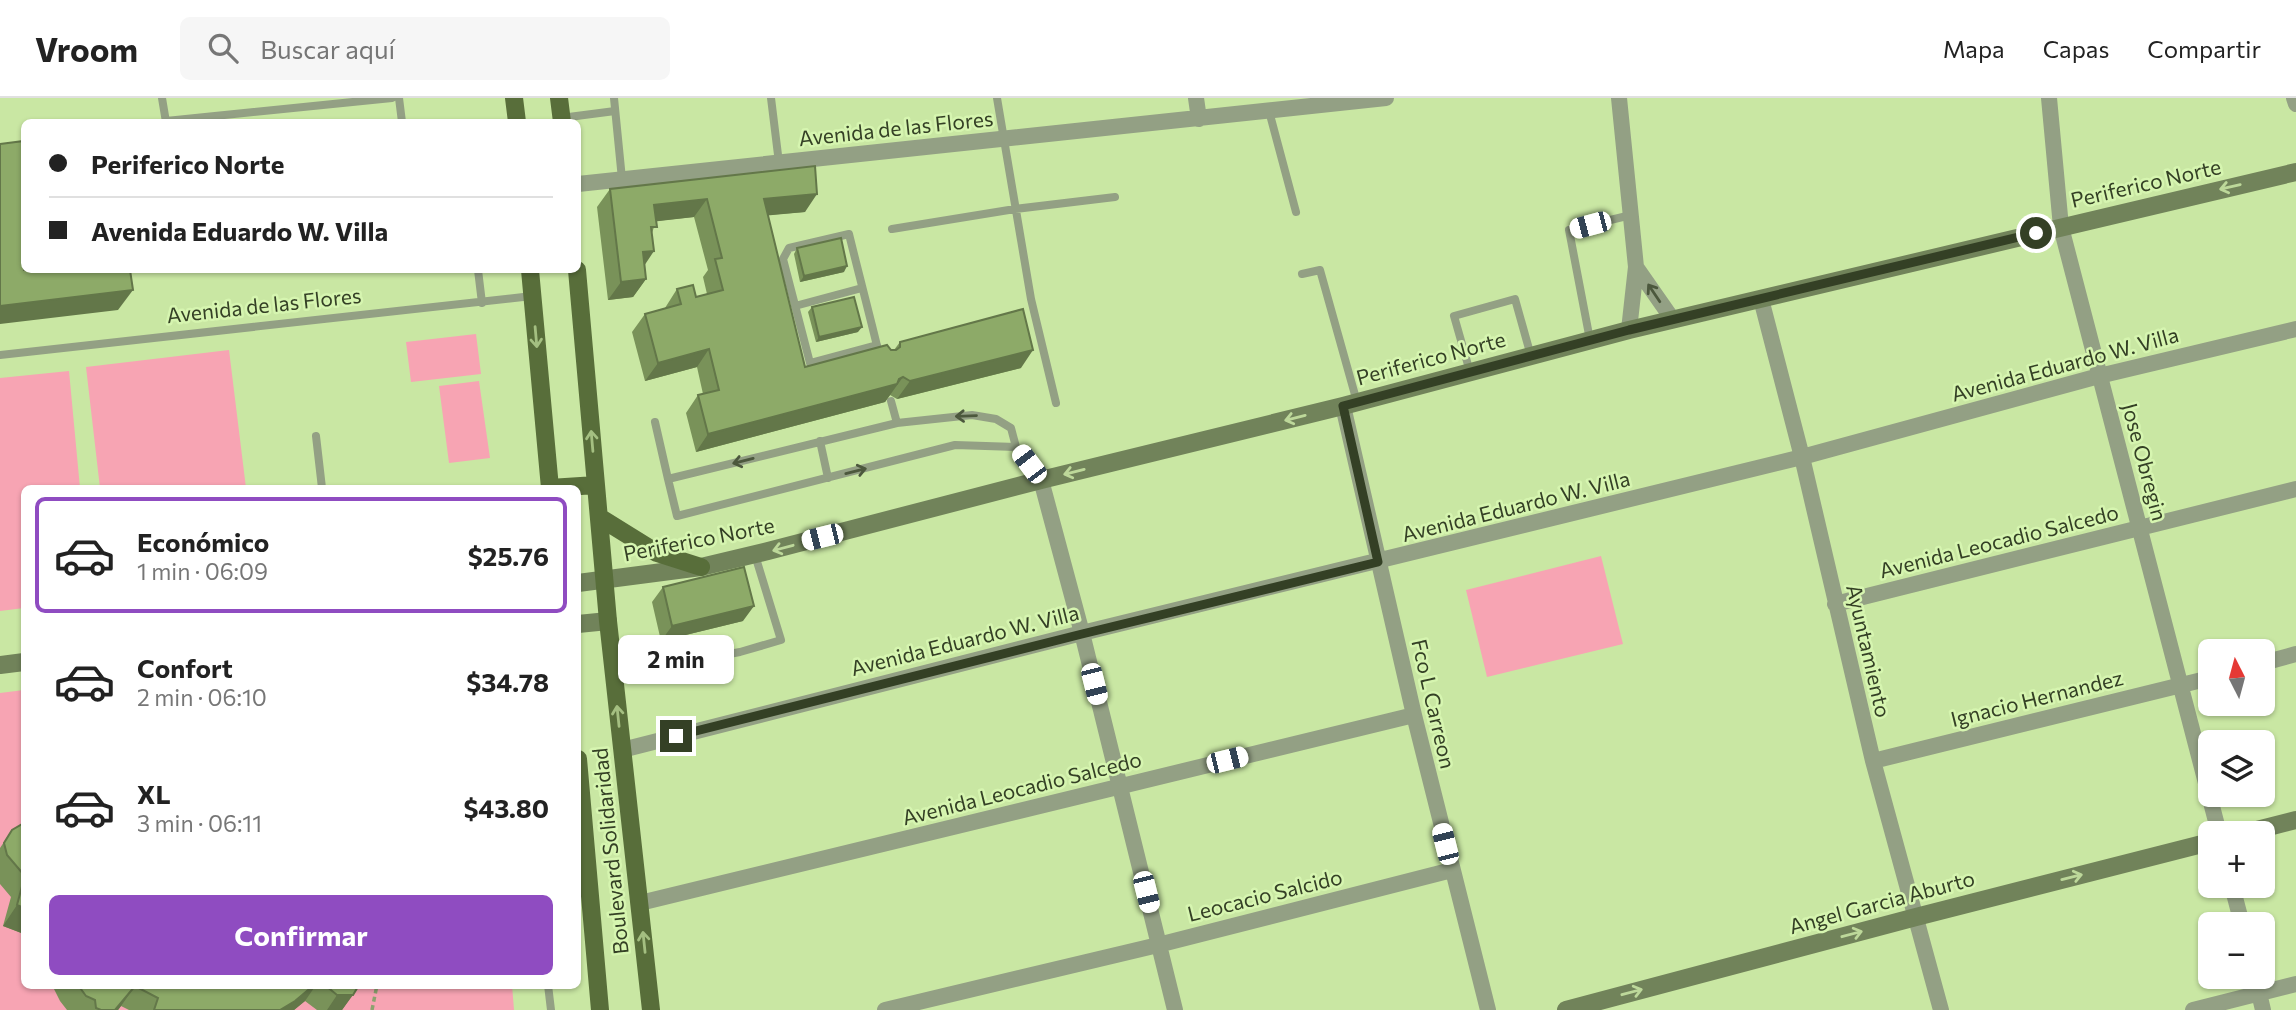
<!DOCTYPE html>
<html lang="es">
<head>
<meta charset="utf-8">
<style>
	body { margin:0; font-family:Commissioner,sans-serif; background:#f6f6f6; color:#222; height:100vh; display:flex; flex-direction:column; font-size:26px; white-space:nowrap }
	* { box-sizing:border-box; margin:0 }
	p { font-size:23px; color:#767676 }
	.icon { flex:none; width:38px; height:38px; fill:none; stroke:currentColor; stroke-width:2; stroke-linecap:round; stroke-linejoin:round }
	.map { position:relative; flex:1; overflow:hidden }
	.panel { position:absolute; left:21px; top:387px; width:560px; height:504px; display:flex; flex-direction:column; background:#fff; border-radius:10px; box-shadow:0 2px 5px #0004 }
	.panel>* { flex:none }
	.guide { position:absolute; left:21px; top:21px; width:560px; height:154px; border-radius:10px; box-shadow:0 2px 5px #0004; display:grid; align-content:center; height:154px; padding:0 28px; background:#fff }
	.needle { width:46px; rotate:354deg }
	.buttons { position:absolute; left:2198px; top:541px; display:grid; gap:14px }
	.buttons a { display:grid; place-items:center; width:77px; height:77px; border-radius:10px; background:#fff; box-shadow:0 2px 5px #0004; font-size:35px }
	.end { position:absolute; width:32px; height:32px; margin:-16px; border:9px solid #344025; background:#fff; box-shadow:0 0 0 4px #fff }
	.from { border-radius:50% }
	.bubble { position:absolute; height:49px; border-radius:10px; background:#fff; box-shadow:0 2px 5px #0004; font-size:23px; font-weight:700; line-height:49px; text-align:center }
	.car { position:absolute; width:21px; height:42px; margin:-21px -10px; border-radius:9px; box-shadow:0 0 5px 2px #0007; background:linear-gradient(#fff 24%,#345 0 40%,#fff 0 76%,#345 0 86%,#fff 0) }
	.guide b { display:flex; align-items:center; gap:24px; height:66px; font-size:26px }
	.guide b+b { border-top:2px solid #e0e0e0 }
	.guide i { width:18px; height:18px; background:#222 }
	ul { padding:12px 0 0; list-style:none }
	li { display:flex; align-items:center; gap:21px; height:116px; margin:0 14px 10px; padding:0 14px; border:4px solid transparent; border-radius:10px }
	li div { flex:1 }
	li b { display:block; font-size:26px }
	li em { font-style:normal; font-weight:700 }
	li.selected { border-color:#8f4cc1 }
	li>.icon { width:63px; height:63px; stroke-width:1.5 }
	.cta { display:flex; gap:14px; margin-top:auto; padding:14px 28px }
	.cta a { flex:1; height:80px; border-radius:10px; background:#8f4cc1; color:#fff; font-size:28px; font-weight:700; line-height:80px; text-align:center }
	header { display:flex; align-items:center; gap:42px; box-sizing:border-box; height:98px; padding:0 35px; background:#fff; border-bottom:2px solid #e0e0e0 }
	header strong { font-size:33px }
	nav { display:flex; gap:38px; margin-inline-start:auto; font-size:24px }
	.search { width:490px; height:63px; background:#f6f6f6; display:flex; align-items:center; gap:18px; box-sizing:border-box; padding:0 24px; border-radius:10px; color:#767676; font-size:26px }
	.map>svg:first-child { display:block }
</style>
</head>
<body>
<header>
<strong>Vroom</strong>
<div class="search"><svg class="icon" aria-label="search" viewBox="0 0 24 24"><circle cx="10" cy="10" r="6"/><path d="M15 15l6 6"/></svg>Buscar aquí</div>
<nav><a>Mapa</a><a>Capas</a><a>Compartir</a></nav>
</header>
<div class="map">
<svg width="2296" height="912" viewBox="0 0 2296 912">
	<rect width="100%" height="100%" fill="#c9e7a3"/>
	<path fill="#f7a4b3" d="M476,236L481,276L411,284L406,244Z
		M229,252L246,390H100L86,269Z
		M69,273L80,390H24V510L0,513V280Z
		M479,283L490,360L449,365L439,288Z
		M1601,458L1623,546L1487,579L1466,492Z
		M24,592V887H512L514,912H0V595Z"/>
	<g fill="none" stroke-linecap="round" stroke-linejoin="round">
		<path stroke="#8ba26f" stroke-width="3.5" stroke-dasharray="5 3.5" stroke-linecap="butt" d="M372,912L377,887"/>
		<path stroke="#93a084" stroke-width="8" d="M162,0L166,24
			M399,0L402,24
			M614,0L622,81
			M771,0L779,65
			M997,0L1031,201L1056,305
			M1269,13L1296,114
			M561,20L615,13
			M166,23L392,0
			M892,131L1015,111L1115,99
			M478,172L482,205
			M1302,176L1320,172L1357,304
			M795,208L862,190
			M1590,242L1569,132L1631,117
			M877,247L810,265L783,161L789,150L849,136C859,177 870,218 880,260
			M0,257L532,198
			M1470,274L1454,218L1515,201L1531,258
			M891,303L897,325
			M655,324L668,381
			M316,338L322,390
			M820,343L828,380
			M1016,349L955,347L677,418L668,381L897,325L972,317L996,321L1011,330L1016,349L1041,382
			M614,577L740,554L781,542L755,457
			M548,887L551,912"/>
		<path stroke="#93a084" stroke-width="16" d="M1196,0L1199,21
			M1619,0L1636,169L1629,232
			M2049,0L2061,129L2219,735
			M2294,0L2296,6
			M578,86L1386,0
			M1636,169L1673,222
			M1761,201L1802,359L1873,663L1941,912
			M1343,308L1414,617L1488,912
			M1041,382L1082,535L1175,912
			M1835,506L2296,391
			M2263,565L2296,556
			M622,652L1082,535L1802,359L2099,278L2296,231
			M1873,663L2210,580
			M2232,788L2242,826
			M640,805L1414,617
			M2255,878L2263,912
			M885,912L1158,847L1452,772
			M2193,912L2296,886"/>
		<path stroke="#71835a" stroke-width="18" d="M578,485L701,469L768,453L1041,382L1343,308L1629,232L2296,74
			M578,526L608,523
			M0,567L24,564
			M2245,735L2296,722
			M1566,912L1916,819L2210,744"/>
		<path stroke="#586e3a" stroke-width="18" d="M514,0L517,24
			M559,0L562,24
			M530,172L550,390
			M577,172L608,523L651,912
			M550,390L596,387
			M599,419L657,455L701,469
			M578,661L600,912"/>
	</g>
	<path fill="#799259" d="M815,68L805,114L768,117L805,269L894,252L900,244L1021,270L897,301L890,297L885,304L696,354L686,315L698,297L703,296L697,269L645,283L632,234L645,216L665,210L677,191L696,199L707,196L703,179L708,172L694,119L656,123L652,135L644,167L646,181L633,199L608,202L597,109L610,91Z
		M797,150L844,174L800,184L794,156Z
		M812,209L858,234L816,244L808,214Z
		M663,489L743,523L661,543L652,504Z
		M24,725V836L3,828L11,799L0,786V750L12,732Z
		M52,887H359L342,912H317L305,903L294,912H129L121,908L118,912H67L60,903Z"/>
	<path fill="#637749" d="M817,96L805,114L751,119L764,101Z
		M707,101L694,119L642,125L654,107Z
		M654,153L642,171L643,154Z
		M847,168L844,174L800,184L804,178Z
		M646,181L633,199L608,202L621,184Z
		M133,192L118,212L0,226V208Z
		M862,229L858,234L816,244L819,239Z
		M709,251L697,269L645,283L658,265Z
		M1033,252L1021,270L897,301L910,283Z
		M903,279L885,304L696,354L708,336L899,281Z
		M754,508L743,523L661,543L672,528Z
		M17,807L24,810V836L3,828Z
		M314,887H316L305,903L294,912H280Z
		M135,888L121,908L118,912H115Z
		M337,897H353L342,912H327Z"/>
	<path fill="#8daa68" stroke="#637749" stroke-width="2" d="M24,43V172H130L133,192L0,208V46Z
		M815,68L817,96L764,101L805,269L887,247L891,252H896L900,249V244L1023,211L1033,252L910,283L903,279L899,281L897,286L708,336L698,297L719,292L709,251L658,265L645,216L681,206L677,191L693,187L696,199L723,192L715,161L722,160L707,101L654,107L657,129H651L654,153L643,154L646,181L621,184L610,91Z
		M841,140L847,168L804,178L797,150Z
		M854,199L862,229L819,239L812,209Z
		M744,469L754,508L672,528L663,489Z
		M24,725V777L7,757L4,745L12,732Z
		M24,781V810L17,807Z
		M78,887H314L295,903L280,912H154L158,900L135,888L115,912H101L96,910L95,902L86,898Z
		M325,887H359L353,897H337Z"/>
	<defs><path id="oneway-shaft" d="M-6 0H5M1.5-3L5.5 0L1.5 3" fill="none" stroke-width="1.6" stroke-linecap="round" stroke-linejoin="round" transform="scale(1.75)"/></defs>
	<g stroke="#bdd89a">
		<use href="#oneway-shaft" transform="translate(2230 89) rotate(167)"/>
		<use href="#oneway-shaft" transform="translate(1295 320) rotate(166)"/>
		<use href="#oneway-shaft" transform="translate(1074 374) rotate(166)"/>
		<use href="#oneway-shaft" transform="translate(783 450) rotate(165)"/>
		<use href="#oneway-shaft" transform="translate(2072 779) rotate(-14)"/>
		<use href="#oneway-shaft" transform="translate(1852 836) rotate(-15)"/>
		<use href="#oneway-shaft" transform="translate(1632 894) rotate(-15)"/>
	</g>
	<g stroke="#4c583d">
		<use href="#oneway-shaft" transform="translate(1654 195) rotate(-124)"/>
		<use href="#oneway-shaft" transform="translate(966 318) rotate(178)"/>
		<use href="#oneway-shaft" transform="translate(743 363) rotate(166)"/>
		<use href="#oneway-shaft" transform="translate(856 373) rotate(-14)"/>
	</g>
	<g stroke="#a4bf81">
		<use href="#oneway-shaft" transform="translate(536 239) rotate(85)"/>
		<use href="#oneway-shaft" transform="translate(592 343) rotate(-95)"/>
		<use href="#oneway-shaft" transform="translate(618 618) rotate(-96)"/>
		<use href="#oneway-shaft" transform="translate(644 844) rotate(-96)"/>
	</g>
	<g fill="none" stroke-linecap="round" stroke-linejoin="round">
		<path stroke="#344025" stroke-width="9" d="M676,638L1082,536L1378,464L1343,308L1629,232L2036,135"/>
	</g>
	<g text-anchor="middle" stroke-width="5" stroke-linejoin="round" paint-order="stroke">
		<g font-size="21" fill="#344025" stroke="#d6f5b0">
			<text transform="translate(896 31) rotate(-6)" y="7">Avenida de las Flores</text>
			<text transform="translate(2146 86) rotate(-13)" y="7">Periferico Norte</text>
			<text transform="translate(264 208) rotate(-6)" y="7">Avenida de las Flores</text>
			<text transform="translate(1431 261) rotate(-15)" y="7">Periferico Norte</text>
			<text transform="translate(2065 267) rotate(-15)" y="7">Avenida Eduardo W. Villa</text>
			<text transform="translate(2144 364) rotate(75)" y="7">Jose Obregin</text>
			<text transform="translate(1516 409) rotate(-14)" y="7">Avenida Eduardo W. Villa</text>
			<text transform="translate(699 442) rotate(-11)" y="7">Periferico Norte</text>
			<text transform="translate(1999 444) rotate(-14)" y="7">Avenida Leocadio Salcedo</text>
			<text transform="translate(965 543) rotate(-14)" y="7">Avenida Eduardo W. Villa</text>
			<text transform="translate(1868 553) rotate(77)" y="7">Ayuntamiento</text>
			<text transform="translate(2037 601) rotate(-14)" y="7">Ignacio Hernandez</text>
			<text transform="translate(1433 606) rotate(77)" y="7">Fco L Carreon</text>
			<text transform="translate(1022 691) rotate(-14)" y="7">Avenida Leocadio Salcedo</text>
			<text transform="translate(611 753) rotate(-96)" y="7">Boulevard Solidaridad</text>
			<text transform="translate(1265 798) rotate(-14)" y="7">Leocacio Salcido</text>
			<text transform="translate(1882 805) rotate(-15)" y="7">Angel Garcia Aburto</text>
		</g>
	</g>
</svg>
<div class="buttons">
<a><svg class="needle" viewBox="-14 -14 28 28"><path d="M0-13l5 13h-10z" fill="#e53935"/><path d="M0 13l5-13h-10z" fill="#767676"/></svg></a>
<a><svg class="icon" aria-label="layers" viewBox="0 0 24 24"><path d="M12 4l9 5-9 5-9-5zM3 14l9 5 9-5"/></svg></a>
<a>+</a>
<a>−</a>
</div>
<i class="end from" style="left:2036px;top:135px"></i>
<i class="end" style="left:676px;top:638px"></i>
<div class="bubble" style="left:618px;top:537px;width:116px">2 min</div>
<i class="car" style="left:1590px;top:127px;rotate:255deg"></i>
<i class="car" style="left:1029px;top:366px;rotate:323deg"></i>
<i class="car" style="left:822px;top:439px;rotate:256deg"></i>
<i class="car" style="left:1094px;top:586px;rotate:166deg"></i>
<i class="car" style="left:1227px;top:662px;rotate:76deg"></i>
<i class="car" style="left:1445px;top:746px;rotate:346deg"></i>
<i class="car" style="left:1146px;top:794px;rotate:166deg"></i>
<div class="guide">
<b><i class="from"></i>Periferico Norte</b>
<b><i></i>Avenida Eduardo W. Villa</b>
</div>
<section class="panel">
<ul>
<li class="selected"><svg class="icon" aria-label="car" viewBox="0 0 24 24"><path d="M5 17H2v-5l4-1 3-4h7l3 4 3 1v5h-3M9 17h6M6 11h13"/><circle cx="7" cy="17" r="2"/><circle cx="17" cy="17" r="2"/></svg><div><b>Económico</b><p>1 min · 06:09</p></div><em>$25.76</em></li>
<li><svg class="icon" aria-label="car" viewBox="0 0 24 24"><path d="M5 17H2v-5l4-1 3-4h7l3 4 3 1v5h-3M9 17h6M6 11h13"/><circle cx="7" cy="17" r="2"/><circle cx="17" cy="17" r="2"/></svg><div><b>Confort</b><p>2 min · 06:10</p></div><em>$34.78</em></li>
<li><svg class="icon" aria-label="car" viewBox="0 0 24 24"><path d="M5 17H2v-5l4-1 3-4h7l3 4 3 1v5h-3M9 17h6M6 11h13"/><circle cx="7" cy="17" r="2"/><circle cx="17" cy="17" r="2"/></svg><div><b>XL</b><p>3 min · 06:11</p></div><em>$43.80</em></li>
</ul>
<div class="cta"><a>Confirmar</a></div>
</section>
</div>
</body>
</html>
